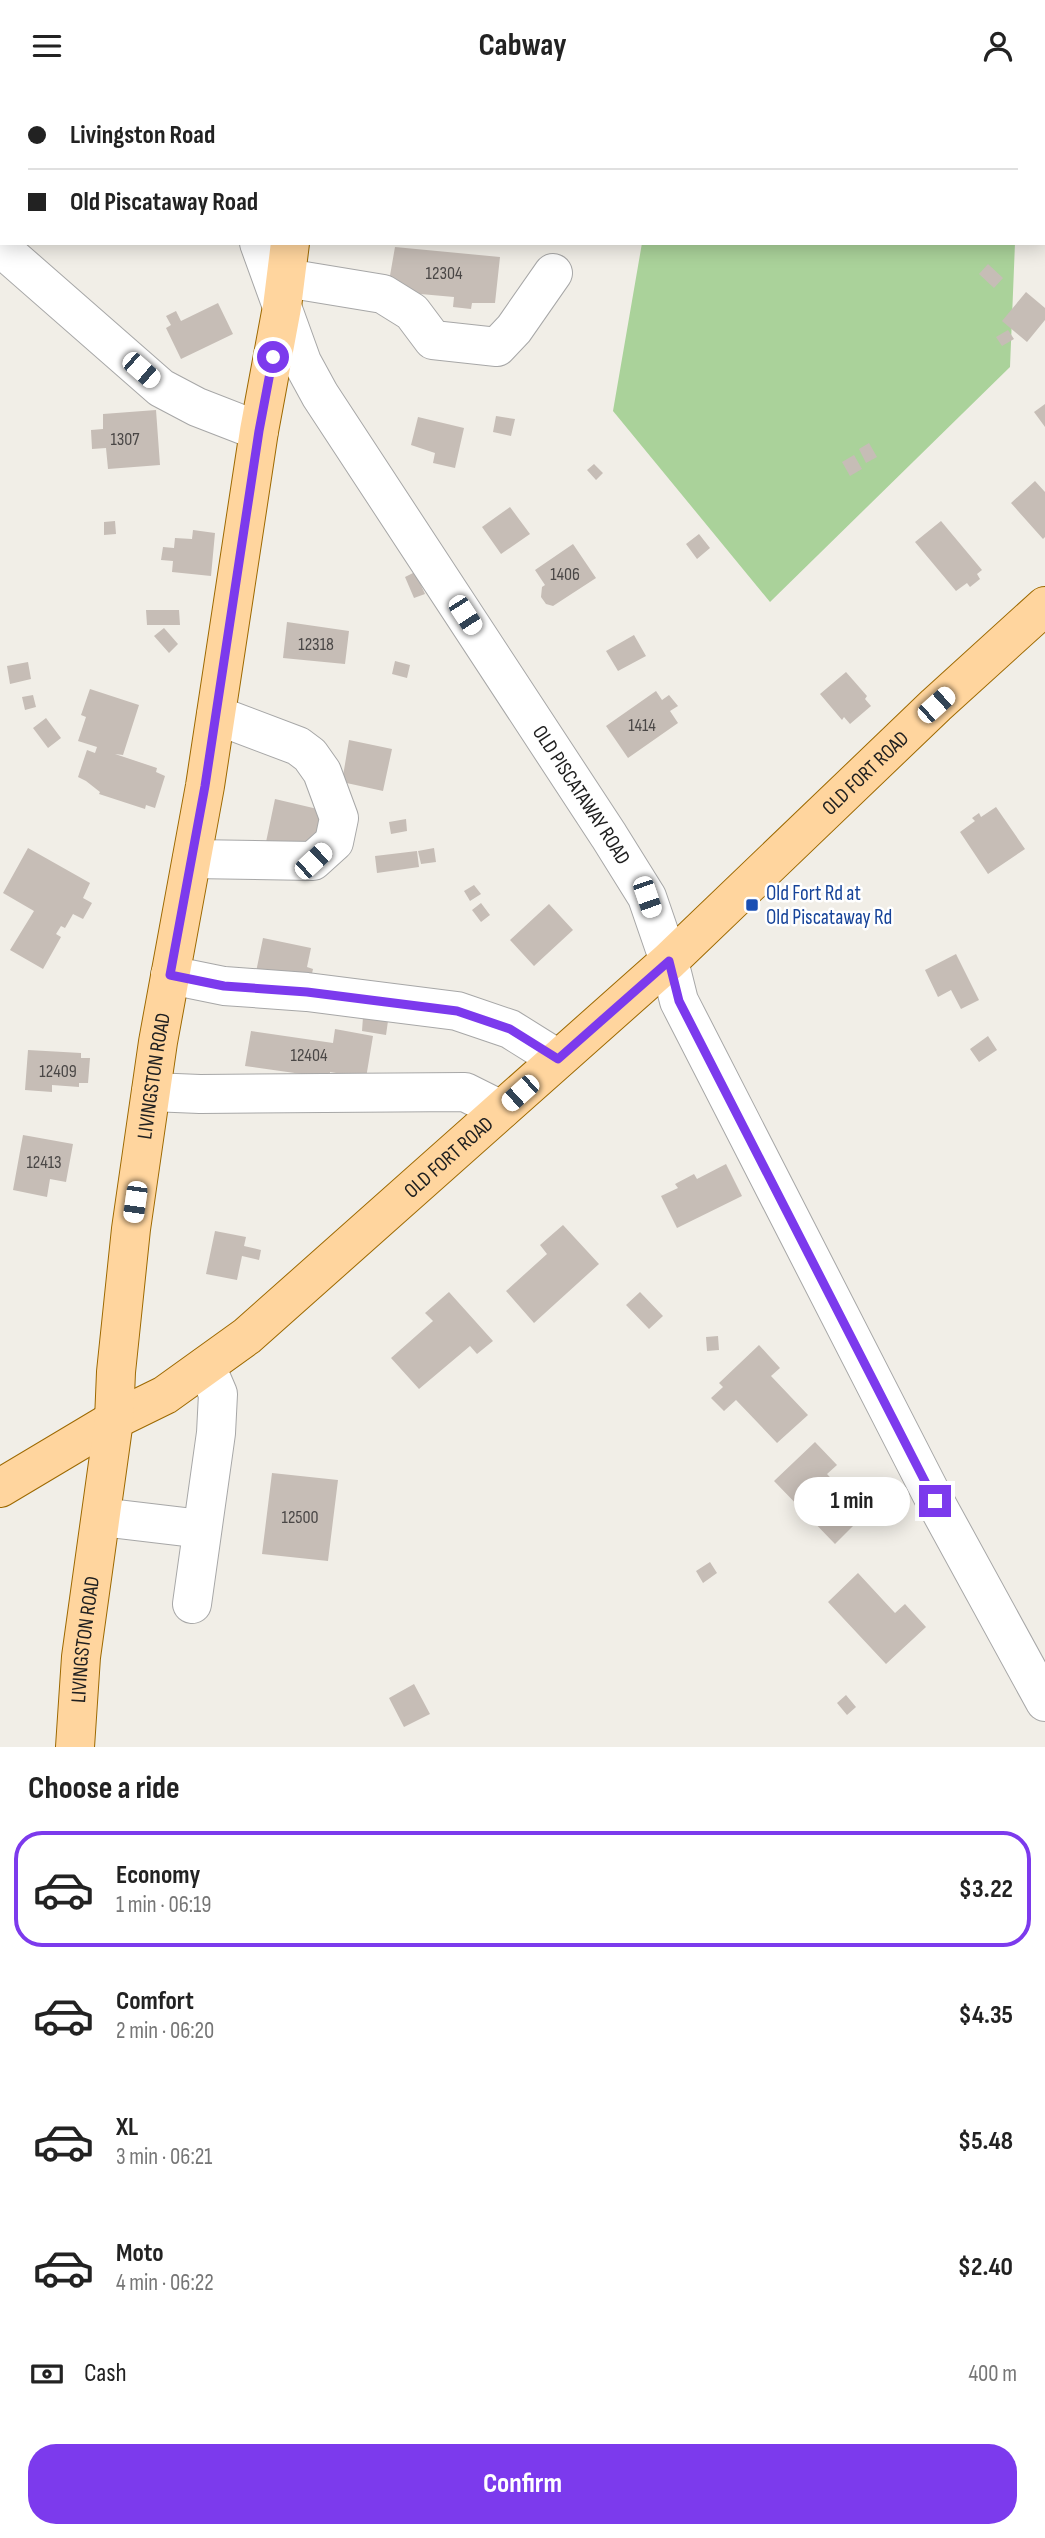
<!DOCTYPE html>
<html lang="en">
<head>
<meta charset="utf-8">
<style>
	body { margin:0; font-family:"Sofia Sans Condensed",sans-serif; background:#f6f6f6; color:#222; height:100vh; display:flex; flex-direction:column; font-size:26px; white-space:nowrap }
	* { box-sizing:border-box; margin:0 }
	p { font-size:23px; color:#767676 }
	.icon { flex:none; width:38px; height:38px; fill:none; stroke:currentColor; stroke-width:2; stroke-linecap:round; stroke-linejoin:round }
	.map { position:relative; height:1656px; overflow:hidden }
	.details { display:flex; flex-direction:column; background:#fff; flex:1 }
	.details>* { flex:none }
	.guide { position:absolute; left:0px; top:0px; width:1046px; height:154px; box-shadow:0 4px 18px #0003; display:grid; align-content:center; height:154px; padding:0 28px; background:#fff }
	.end { position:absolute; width:32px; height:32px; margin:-16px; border:9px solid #7c3aed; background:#fff; box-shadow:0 0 0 4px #fff }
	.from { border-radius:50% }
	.bubble { position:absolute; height:49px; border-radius:24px; background:#fff; box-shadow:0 4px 18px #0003; font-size:23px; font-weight:700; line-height:49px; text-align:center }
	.car { position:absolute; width:21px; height:42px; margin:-21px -10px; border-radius:9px; box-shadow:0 0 5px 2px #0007; background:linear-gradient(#fff 24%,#345 0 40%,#fff 0 76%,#345 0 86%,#fff 0) }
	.guide b { display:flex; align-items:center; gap:24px; height:66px; font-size:26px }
	.guide b+b { border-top:2px solid #e0e0e0 }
	.guide i { width:18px; height:18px; background:#222 }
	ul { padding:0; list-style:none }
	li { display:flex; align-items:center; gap:21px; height:116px; margin:0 14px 10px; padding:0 14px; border:4px solid transparent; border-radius:28px }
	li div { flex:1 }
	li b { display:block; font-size:26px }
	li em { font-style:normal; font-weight:700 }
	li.current { border-color:#7c3aed }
	li>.icon { width:63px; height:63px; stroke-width:1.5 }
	h2 { padding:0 28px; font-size:32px; line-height:84px }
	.pay { display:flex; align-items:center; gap:18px; height:77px; padding:0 28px; font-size:26px }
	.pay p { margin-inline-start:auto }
	.action { display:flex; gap:14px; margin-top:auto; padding:14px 28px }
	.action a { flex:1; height:80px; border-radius:28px; background:#7c3aed; color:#fff; font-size:28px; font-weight:700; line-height:80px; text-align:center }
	header { display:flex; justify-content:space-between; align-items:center; height:91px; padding:0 28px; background:#fff; font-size:32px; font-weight:700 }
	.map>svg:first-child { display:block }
</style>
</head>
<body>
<header><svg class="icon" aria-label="menu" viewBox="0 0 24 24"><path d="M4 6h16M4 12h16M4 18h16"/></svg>Cabway<svg class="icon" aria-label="person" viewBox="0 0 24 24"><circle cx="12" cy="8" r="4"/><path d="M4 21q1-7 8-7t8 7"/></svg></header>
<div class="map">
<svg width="1045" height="1656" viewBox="0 0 1045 1656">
	<rect width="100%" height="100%" fill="#f1eee7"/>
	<path fill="#aad29a" d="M376,0H1032L375,2Z
		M642,152H1015L1010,276L770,511L613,320Z"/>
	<path fill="#c6bdb6" d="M395,156L500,166L495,212H472L471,218L453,216L454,206L398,201L388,196Z
		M988,173L1003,187L994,197L979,183Z
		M1026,201L1045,217V229L1027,251L1002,230Z
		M218,212L233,243L181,268L166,237L171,234L166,225L176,220L181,230Z
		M1008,239L1014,248L1002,255L996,246Z
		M1045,313V336L1034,321Z
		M156,319L160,374L108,378L106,357L92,358L91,339L103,338V323Z
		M496,325L515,328L511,345L493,341Z
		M418,326L464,337L455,377L433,372L435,362L411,354Z
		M869,352L877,366L866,372L859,358Z
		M854,364L862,378L850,385L842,371Z
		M594,373L603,382L596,389L587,379Z
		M1035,390L1045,401V446L1043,448L1011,412Z
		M510,416L530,443L501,463L482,436Z
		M115,430L116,443L104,444V431Z
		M941,430L982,479L977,483L980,488L970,496L967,492L956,500L915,451Z
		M193,439L215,442L211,485L172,481L173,470L161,469L163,456L174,457L175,447L192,448Z
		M699,443L710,457L697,468L686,453Z
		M573,453L596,487L553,515L546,513L541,506L542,496L545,494L535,479Z
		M415,481L425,503L414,507L405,486Z
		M146,519H179L180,534H147Z
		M287,531L349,540L345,573L283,567Z
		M164,537L178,553L169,562L154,545Z
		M634,544L646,565L618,580L606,560Z
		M395,570L410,574L407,587L392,583Z
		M28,571L31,588L10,593L7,575Z
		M846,581L867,605L865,608L871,615L850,633L844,626L842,629L820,603Z
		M90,598L139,614L123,664L115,663L157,677L156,681L165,685L155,717L146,714L145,718L99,703L100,701L86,690L78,686L87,659L95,662L97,656L78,650L86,626L81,624Z
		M656,600L662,609L669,604L678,615L670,620L678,632L628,667L606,635Z
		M33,604L36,616L25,619L22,606Z
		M46,627L61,647L48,657L33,637Z
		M349,649L392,658L383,700L342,691Z
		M275,708L326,720L319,752L266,751Z
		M996,716L1025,758L988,783L960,741L975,730L972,727L979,722L981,726Z
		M406,728L407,740L391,743L389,731Z
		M28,757L90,792L83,807L92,812L83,828L73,823L65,837L61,835L56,843L61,846L43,878L10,859L34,820L3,802Z
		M434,757L436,771L421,773L418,760Z
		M417,760L419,776L377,782L375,765Z
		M474,794L481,803L470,810L464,800Z
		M481,812L490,824L481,831L472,819Z
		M549,813L573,839L534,875L510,849Z
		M263,847L311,857L307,876L313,878L311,887L256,881Z
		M956,863L979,909L961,918L951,899L938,906L925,879Z
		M363,926L388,930L386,944L362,940Z
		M335,938L373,945L366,987L330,981V987L245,975L251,940L333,952Z
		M988,945L997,959L979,971L970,958Z
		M28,959L81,962V967H90L88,992H79V996L52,994V1001L25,999Z
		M23,1044L73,1053L66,1091L50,1088L47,1106L13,1099Z
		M726,1073L742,1105L677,1137L661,1105L678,1097L675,1093L694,1083L697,1088Z
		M563,1134L599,1173L534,1232L506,1200L547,1163L540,1154Z
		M215,1140L246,1146L244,1155L261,1159L259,1169L242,1165L237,1189L206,1183Z
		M449,1201L493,1250L477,1263L470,1255L419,1298L391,1267L433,1230L425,1222Z
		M640,1201L663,1225L649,1238L626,1214Z
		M718,1245L719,1259L707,1260L706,1246Z
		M759,1254L780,1277L771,1285L808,1324L777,1352L736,1309L724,1320L711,1307L723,1296L719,1292Z
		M815,1351L837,1374L827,1383L865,1423L835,1453L774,1390Z
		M272,1382L338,1389L328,1470L262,1463Z
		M710,1471L717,1482L703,1492L696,1480Z
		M858,1482L895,1522L905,1513L926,1536L886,1573L828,1511Z
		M414,1593L430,1623L404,1636L389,1607Z
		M846,1604L856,1616L847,1624L837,1612Z"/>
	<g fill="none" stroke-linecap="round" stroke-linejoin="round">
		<g stroke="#a7a7a7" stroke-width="40">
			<g id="minor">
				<path d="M205,0L206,2"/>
				<path d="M104,2L107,0"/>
				<path d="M0,51L2,50"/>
				<path id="s1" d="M259,152L302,271L320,304L609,745L647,806L669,870L679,910L935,1410L1045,1611"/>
				<path d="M0,156L161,297L197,316L259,340"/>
				<path d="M286,187L383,203L412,221L433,249L497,256L514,238L553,182"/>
				<path d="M192,768L313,770L334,751L339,727L322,681L310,664L298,655L216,624"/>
				<path d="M170,884L224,895L307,901L457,920L510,938L558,968"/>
				<path d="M151,1001L200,1003L465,1001L501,1019"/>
				<path d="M101,1426L202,1438"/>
				<path d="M192,1513L216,1342L218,1303L206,1275"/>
			</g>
		</g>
		<g stroke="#9d6900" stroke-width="40">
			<g id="major">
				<path d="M310,2V0"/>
				<path id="s2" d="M0,1397L114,1329L165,1304L247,1245L669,870L936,614L1045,515"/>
				<path id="s3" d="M75,1656L81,1566L114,1329L116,1281L131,1138L158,951L205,695L259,340L282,216L290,152"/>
			</g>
		</g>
		<use href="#minor" stroke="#fff" stroke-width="38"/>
		<use href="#major" stroke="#ffd59e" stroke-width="38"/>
	</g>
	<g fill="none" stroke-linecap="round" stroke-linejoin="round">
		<path stroke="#7c3aed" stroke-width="9" d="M273,266L259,340L205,695L170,884L224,895L307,901L457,920L510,938L558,968L669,870L679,910L935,1410"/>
	</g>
	<rect fill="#1a4fb4" stroke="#fff" stroke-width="2.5" x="745" y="807" width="14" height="14" rx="3.5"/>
	<g text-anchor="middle" stroke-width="5" stroke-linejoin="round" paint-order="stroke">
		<g font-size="18" fill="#4a4746">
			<text x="444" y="188">12304</text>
			<text x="125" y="354">1307</text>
			<text x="565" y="489">1406</text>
			<text x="316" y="559">12318</text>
			<text x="642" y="640">1414</text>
			<text x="309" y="970">12404</text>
			<text x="58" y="986">12409</text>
			<text x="44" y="1077">12413</text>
			<text x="300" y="1432">12500</text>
		</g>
		<g font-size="21" fill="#202020" stroke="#fff">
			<text dy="7" stroke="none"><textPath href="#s2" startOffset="1127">OLD FORT ROAD</textPath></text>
			<text dy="7" stroke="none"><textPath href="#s1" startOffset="642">OLD PISCATAWAY ROAD</textPath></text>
			<text dy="7" stroke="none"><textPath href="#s3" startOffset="676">LIVINGSTON ROAD</textPath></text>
			<text dy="7" stroke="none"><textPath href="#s2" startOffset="560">OLD FORT ROAD</textPath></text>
			<text dy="7" stroke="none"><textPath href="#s3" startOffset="108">LIVINGSTON ROAD</textPath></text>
		</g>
		<g font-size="21" fill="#164399" stroke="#fff" text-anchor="start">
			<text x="766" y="809">Old Fort Rd at<tspan x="766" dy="24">Old Piscataway Rd</tspan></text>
		</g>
	</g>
</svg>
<i class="end from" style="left:273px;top:266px"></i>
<i class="end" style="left:935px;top:1410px"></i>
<div class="bubble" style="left:794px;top:1386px;width:116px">1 min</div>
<i class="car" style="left:141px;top:279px;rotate:131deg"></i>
<i class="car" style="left:465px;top:524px;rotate:147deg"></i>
<i class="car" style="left:936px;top:614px;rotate:48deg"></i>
<i class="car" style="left:313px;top:770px;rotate:47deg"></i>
<i class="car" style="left:647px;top:806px;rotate:161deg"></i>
<i class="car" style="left:520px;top:1002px;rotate:228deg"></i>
<i class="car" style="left:135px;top:1111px;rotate:188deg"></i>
<div class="guide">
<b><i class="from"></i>Livingston Road</b>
<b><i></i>Old Piscataway Road</b>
</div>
</div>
<section class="details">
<h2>Choose a ride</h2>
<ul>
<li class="current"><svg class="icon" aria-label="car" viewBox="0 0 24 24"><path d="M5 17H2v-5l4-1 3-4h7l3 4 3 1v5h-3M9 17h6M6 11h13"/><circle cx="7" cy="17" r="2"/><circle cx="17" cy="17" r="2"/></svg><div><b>Economy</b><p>1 min · 06:19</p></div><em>$3.22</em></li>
<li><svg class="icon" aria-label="car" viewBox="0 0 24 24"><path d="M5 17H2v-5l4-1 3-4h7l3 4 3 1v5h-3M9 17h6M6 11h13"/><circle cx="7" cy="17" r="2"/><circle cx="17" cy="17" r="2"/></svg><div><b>Comfort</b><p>2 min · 06:20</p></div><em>$4.35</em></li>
<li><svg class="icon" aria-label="car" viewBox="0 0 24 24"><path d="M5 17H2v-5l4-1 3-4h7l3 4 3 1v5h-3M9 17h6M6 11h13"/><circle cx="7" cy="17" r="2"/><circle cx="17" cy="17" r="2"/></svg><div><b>XL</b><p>3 min · 06:21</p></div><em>$5.48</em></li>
<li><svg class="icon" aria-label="car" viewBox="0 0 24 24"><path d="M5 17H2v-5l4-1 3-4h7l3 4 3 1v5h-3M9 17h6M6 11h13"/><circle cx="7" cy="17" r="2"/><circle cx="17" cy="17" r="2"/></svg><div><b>Moto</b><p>4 min · 06:22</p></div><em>$2.40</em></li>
</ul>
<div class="pay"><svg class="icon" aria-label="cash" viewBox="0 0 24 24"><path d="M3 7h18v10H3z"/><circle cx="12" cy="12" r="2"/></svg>Cash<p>400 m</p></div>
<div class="action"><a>Confirm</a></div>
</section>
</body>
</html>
